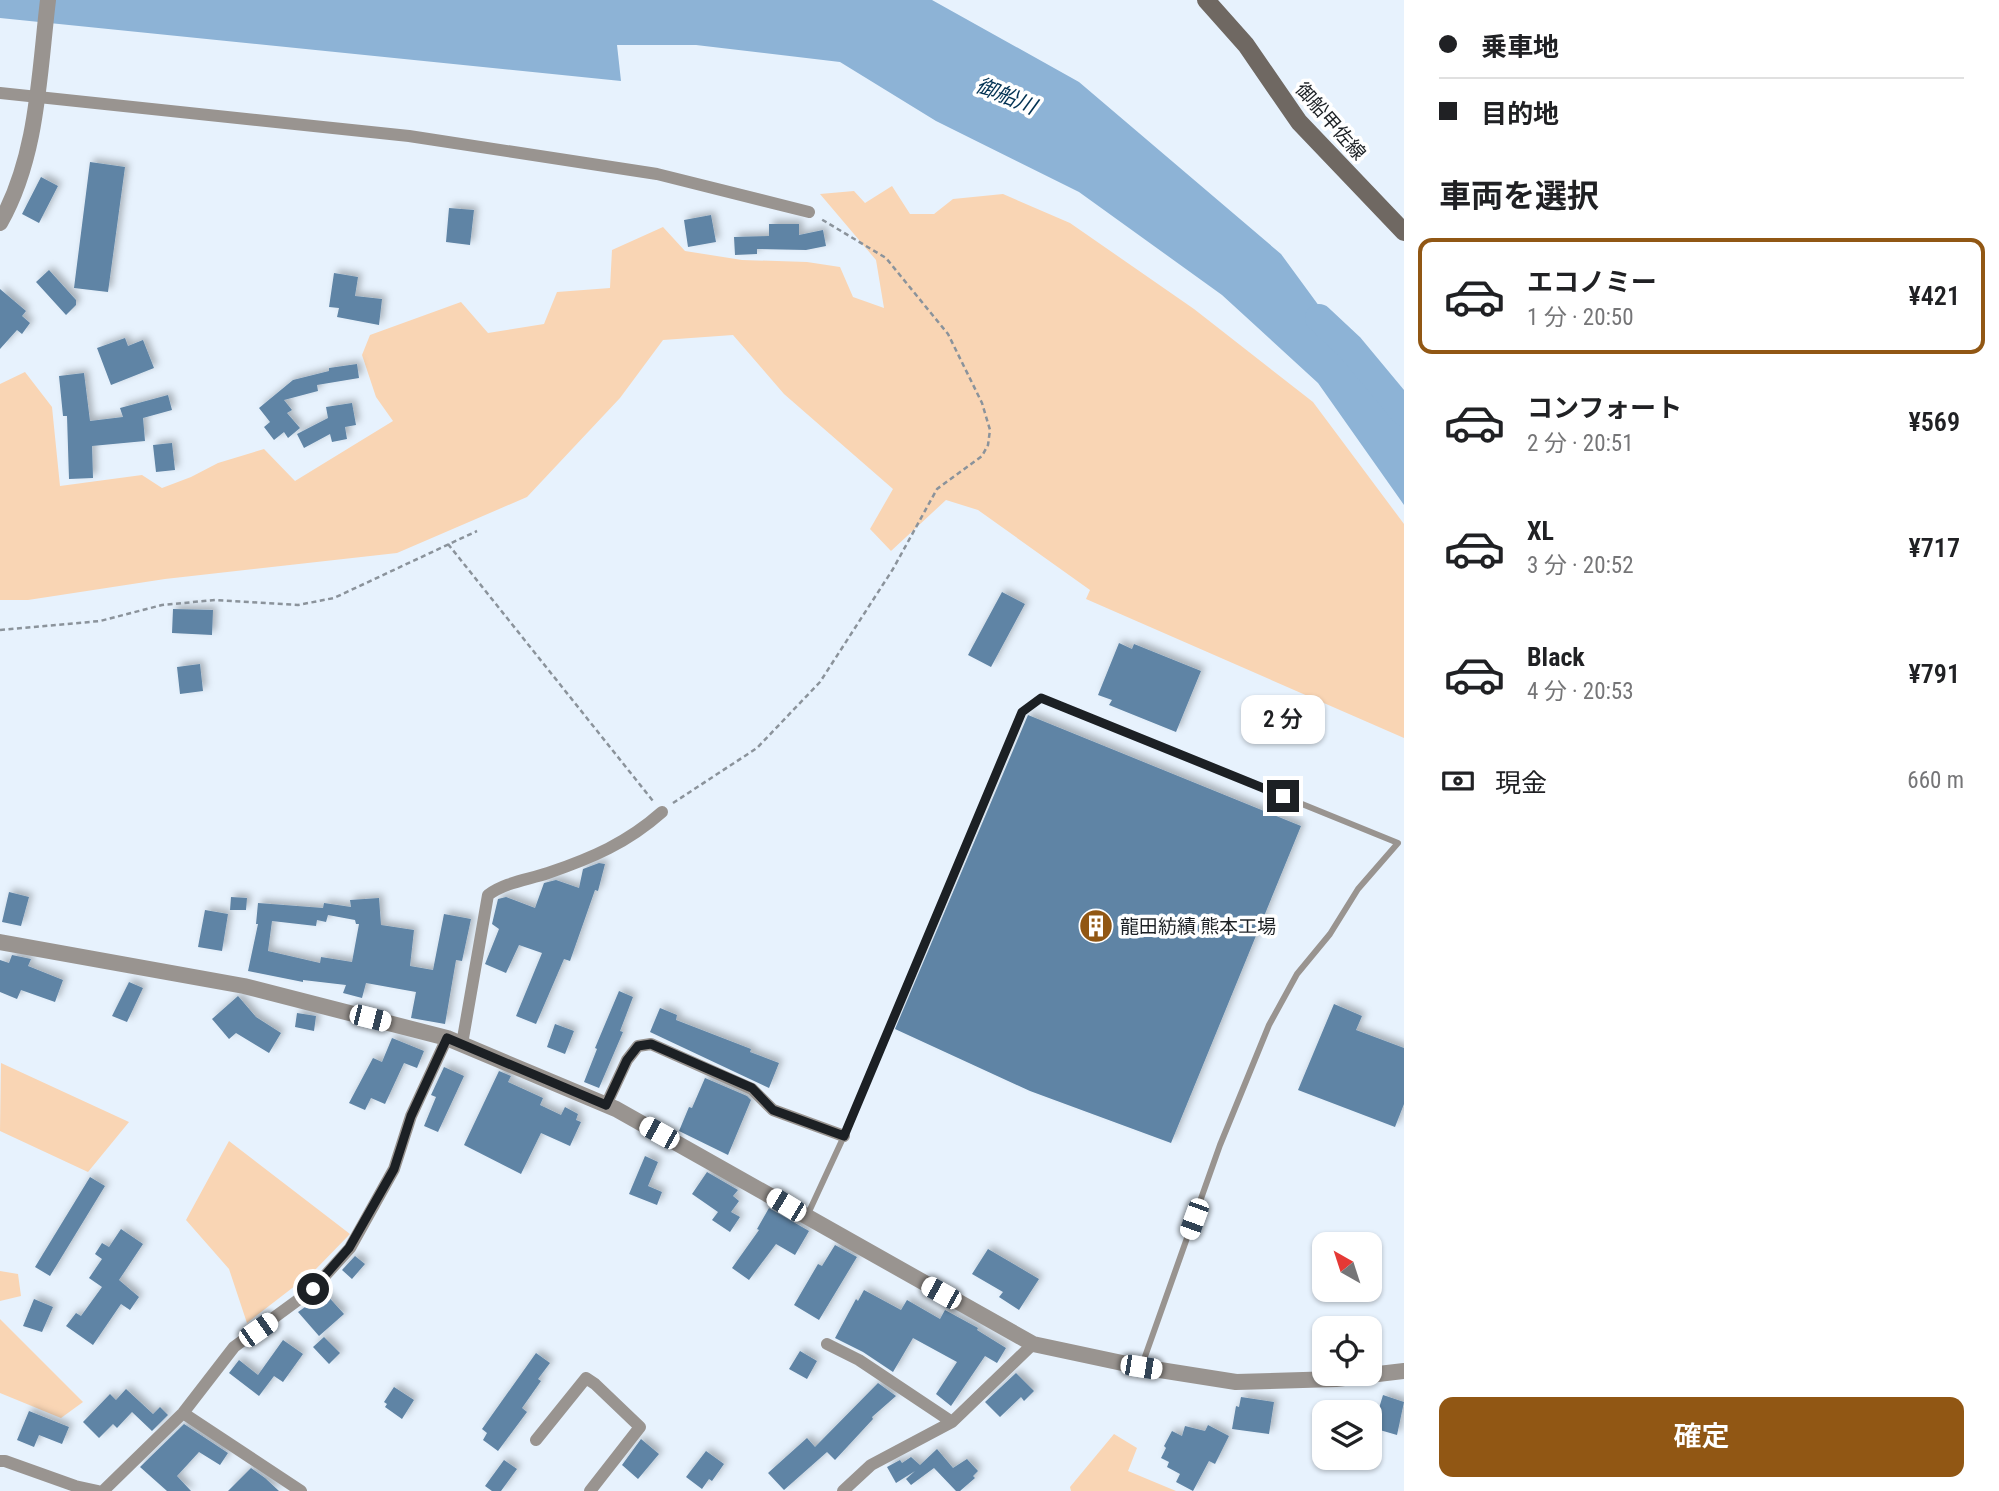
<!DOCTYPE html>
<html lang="ja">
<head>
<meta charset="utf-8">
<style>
	body { margin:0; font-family:"Roboto Condensed","Noto Sans JP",sans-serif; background:#f6f6f6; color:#202124; height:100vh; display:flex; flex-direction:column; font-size:26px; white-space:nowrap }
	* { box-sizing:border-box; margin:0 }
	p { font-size:23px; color:#757577 }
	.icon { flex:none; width:38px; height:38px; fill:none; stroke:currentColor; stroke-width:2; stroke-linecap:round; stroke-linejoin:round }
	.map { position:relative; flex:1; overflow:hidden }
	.side { display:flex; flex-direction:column; background:#fff; width:595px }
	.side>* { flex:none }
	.guide { display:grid; align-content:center; height:154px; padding:0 35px; background:#fff }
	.needle { width:46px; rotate:321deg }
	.tools { position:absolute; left:1312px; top:1232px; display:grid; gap:14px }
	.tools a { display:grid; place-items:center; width:70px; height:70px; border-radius:14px; background:#fff; box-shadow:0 2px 5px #0004; font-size:35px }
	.end { position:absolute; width:32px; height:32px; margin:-16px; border:9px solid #1c2024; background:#fff; box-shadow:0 0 0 4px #fff }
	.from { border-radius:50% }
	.bubble { position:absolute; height:49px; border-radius:14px; background:#fff; box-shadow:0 2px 5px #0004; font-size:23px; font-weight:600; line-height:49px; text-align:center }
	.car { position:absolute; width:21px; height:42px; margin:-21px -10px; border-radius:9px; box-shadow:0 0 5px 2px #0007; background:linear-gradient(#fff 24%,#345 0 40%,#fff 0 76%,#345 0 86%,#fff 0) }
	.guide b { display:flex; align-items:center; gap:24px; height:66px; font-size:26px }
	.guide b+b { border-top:2px solid #e0e0e0 }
	.guide i { width:18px; height:18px; background:#202124 }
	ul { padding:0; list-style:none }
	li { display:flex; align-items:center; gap:21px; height:116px; margin:0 14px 10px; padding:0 21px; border:4px solid transparent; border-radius:14px }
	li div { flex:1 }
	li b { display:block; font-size:26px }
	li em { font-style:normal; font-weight:600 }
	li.active { border-color:#915714 }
	li>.icon { width:63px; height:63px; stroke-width:1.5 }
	h2 { padding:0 35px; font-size:32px; line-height:84px }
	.pay { display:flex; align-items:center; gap:18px; height:77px; padding:0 35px; font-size:26px }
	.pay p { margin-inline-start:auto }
	.cta { display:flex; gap:14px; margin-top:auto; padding:14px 35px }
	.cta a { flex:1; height:80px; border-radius:14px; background:#915714; color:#fff; font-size:28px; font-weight:600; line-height:80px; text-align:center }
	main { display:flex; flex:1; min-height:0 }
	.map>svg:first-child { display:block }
</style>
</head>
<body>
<main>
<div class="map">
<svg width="1404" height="1491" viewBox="0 0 1404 1491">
	<defs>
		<filter id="shadow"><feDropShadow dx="4" dy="-4" stdDeviation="3.5" flood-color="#0004"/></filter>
	</defs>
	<rect width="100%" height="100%" fill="#e7f2fd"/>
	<path fill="#f9d5b4" d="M892,186L910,214H934L953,199L1003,194L1070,223L1194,309L1313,402L1404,524V738L1086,599L1090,590L978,510L946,500L891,551L870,529L893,489L784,394L733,335L663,340L620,398L527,497L397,553L165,579L28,600H0V384L25,372L52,407L60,486L142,475L162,488L191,477L218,463L264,449L295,481L393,421L376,397L362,355L370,335L461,302L488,333L544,324L557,292L610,288L612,250L663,227L685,251L742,260L807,262L840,267L853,297L884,308L876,260L820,194L854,191L865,203Z
		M1,1063L129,1122L88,1172L0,1131Z
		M229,1141L350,1234L313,1272L247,1323L229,1269L186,1220Z
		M0,1271L18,1274L21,1296L0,1301Z
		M0,1319L83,1402L61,1418L0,1393Z
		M1114,1434L1137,1448L1128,1471L1176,1491H1071L1070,1487Z"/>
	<path fill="#8db3d6" d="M0,0H932L1079,82L1281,254L1404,422V505L1318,383L1222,295L1079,192L936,121L840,62L696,45H617L621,81L0,18Z"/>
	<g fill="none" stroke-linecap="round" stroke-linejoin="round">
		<path stroke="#8db3d6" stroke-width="28" d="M1319,318L1350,347L1404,412"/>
	</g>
	<path fill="#5f84a5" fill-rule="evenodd" filter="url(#shadow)" d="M90,162L125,167L108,292L74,288Z
		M41,177L58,186L39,223L22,214Z
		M449,208L474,210L470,245L446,242Z
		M711,215L716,242L688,247L684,220Z
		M769,224H799V235L823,230L826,246L806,250L757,249V254L735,255L734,237L769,236Z
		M49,270L76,300V305L66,315L36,282Z
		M334,273L358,277L355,296L382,299L379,325L337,317L339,308L329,307Z
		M0,289L26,311L22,316L30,323L22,334L17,330L0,349Z
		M125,338L128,346L143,340L154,368L111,385L97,348Z
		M357,364L359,378L317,385L318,391L284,400L292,410L287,413L300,428L288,438L284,432L274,440L264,427L270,422L259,408L293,380L329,371V368Z
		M84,373L90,421L123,417L120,408L168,395L172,410L143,418L145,441L92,446L93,478L69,479L67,416H63L59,376Z
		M352,403L356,425L345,427L347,439L332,442L330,434L304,448L297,434L328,418L326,407Z
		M172,443L175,470L156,472L153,445Z
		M1002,592L1025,604L991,667L968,655Z
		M173,609L213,610L212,635L172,633Z
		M1119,643L1132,649L1134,644L1201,671L1176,732L1109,705L1112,700L1098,695Z
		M200,664L203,691L180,694L177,667Z
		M1028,715L1301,826L1171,1143L1030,1091L895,1029Z
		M599,863L605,864L598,891L595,890L570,961L564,959L536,1024L516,1016L542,953L519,945L506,973L485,964L499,929L492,924L498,899L506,897L535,908L544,883L556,880L579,888L583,869Z
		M9,892L29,897L21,926L2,922Z
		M231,897L247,898L246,910H230Z
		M379,898L381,925L414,930L410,966L433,970L444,914L471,919L462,961L456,960L445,1024L411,1018L416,992L366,983L362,998L343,993L346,985L303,980V982L248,971L258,924H256L258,903L323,908L324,903L351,907L350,900ZM328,915L355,920L356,924H359L352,962L321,957L320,963L268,951L272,921L316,926L317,920L326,922Z
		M205,910L228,914L222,951L198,947Z
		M12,955L31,959L28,966L63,980L55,1002L21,990L17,999L0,992V960L9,963Z
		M129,982L143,988L127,1022L112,1016Z
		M619,991L633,997L620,1031L623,1032L599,1088L584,1082L597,1049L595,1048Z
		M238,996L256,1017L281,1033L269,1053L236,1033L229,1039L212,1019Z
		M1334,1004L1362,1016L1356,1030L1404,1048V1104L1395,1127L1298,1090Z
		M660,1008L677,1015L676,1020L751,1049L750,1052L779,1063L769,1088L650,1032Z
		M297,1013L316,1016L314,1031L295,1027Z
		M555,1024L574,1031L565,1054L547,1047Z
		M392,1038L424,1051L417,1068L404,1063L385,1104L371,1098L365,1110L349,1103L373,1058L382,1062Z
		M444,1067L464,1076L438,1132L424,1126L436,1097L431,1095Z
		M499,1071L511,1076L508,1082L543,1098L540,1105L561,1115L565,1107L578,1114L576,1120L581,1122L570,1146L541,1133L521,1174L464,1145Z
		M705,1078L747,1096L751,1100L728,1155L679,1131L689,1107L692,1108Z
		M645,1156L658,1162L648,1186L662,1192L657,1205L629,1194Z
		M707,1172L738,1190L733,1196L739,1201L731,1212L740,1217L730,1232L712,1220L718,1212L692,1194Z
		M90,1177L105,1186L50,1276L35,1267Z
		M769,1208L809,1231L795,1255L776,1244L749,1280L732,1268L759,1230L757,1229Z
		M121,1229L143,1244L119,1280L139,1297L130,1310L121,1304L93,1345L66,1326L76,1313L81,1316L102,1287L89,1278L102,1259L95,1254L102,1243L109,1247Z
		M835,1245L857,1257L819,1320L794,1305L818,1264L822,1266Z
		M988,1249L1039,1279L1019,1310L999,1297L1003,1292L972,1274Z
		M355,1256L365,1264L352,1279L342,1270Z
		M864,1290L901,1310L907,1300L940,1319L945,1310L978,1328L977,1330L1006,1348L997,1363L985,1356L951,1406L936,1394L957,1362L913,1338L893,1372L863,1352L835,1338L856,1299L858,1301Z
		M325,1293L344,1314L319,1336L298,1312Z
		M34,1299L53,1307L42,1332L23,1326Z
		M324,1337L340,1353L329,1364L313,1347Z
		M283,1340L303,1354L283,1382L274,1376L259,1396L229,1373L239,1360L258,1375Z
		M800,1351L817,1361L807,1379L789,1369Z
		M536,1353L550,1363L538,1379L541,1381L522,1408L527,1412L498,1451L483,1440L487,1433L482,1429Z
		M1016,1373L1034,1391L1024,1401L1021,1397L1000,1417L985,1402Z
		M878,1383L896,1396L872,1417L873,1419L835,1460L827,1452L784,1490L768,1473L807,1438L815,1447Z
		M394,1387L414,1400L402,1419L385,1407L387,1404L384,1402Z
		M126,1389L153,1414L160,1407L168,1415L152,1431L132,1412L117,1428L113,1424L99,1438L83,1422L110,1394L116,1400Z
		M1383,1395L1404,1402L1397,1435L1373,1428Z
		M1241,1397L1274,1402L1269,1434L1232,1429L1236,1406L1239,1407Z
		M29,1411L69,1427L62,1444L39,1435L34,1447L17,1440Z
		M184,1424L228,1453L220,1465L199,1452L177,1476L191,1491H167L140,1467Z
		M1208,1425L1229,1436L1215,1464L1209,1461L1193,1491L1176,1482L1180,1474L1167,1467L1169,1462L1161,1458L1166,1448L1164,1446L1172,1431L1182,1436L1185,1426L1205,1431Z
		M641,1439L659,1454L638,1479L622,1465Z
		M937,1449L953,1468L967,1459L978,1471L973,1476L975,1478L960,1491H956L934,1468L911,1485L906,1479L915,1471L896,1483L887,1467L900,1460L902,1463L911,1457L920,1465Z
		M706,1451L724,1464L712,1481L709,1479L702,1489L686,1477Z
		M504,1460L517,1469L501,1491H492L485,1486Z
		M251,1468L265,1478L279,1491H228Z"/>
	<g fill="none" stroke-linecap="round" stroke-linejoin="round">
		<path stroke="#8b939b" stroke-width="2.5" stroke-dasharray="5 3.5" stroke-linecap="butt" d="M448,544L653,801
			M0,630L100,621L162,605L215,600L298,605L334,598L477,531
			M673,803L757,748L820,682L893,569L937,489L982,456L988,445L990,430L982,403L948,334L886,258L821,219"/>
		<path stroke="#999490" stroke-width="6" d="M807,1216L844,1136L1022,712L1041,698L1398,843L1358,889L1330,934L1297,974L1269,1025L1220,1145L1142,1365"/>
		<path stroke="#999490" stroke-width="12" d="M0,93L409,136L657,174L809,212
			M462,1044L488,895C506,882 527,880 548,873C592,858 627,843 662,812
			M606,1105L627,1060L638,1046L651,1044L752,1089L773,1110L844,1136
			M827,1344L859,1360L952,1422
			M183,1413L301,1491
			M536,1440L586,1378L595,1384L640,1427L590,1491
			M0,1461H5L75,1486L98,1491
			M103,1491L183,1413L234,1347L313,1289L350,1248L394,1169L411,1116L447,1038
			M843,1491L871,1465L952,1422L1033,1344"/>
		<path stroke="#999490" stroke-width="16" d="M0,223C38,156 39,74 48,0
			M0,942L244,986L447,1038L616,1109L1033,1344L1141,1367L1236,1382L1336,1379L1404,1371"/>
		<path stroke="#6f6862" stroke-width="18" d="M1206,0L1246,45L1299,122L1404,232"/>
	</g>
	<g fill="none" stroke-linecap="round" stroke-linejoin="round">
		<path stroke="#1c2024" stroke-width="9" d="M313,1289L349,1248L394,1169L411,1116L447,1038L606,1105L627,1060L638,1046L651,1044L752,1088L773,1110L844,1136L1022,712L1041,698L1283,796"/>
	</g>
	<defs>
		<g id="building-disc" transform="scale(1.75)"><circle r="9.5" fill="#915714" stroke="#fff"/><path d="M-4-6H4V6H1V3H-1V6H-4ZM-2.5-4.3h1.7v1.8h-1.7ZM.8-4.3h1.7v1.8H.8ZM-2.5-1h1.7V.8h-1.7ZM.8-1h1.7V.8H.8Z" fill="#fff"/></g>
	</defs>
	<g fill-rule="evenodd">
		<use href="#building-disc" x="1096" y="926"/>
	</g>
	<g text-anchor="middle" stroke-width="7" stroke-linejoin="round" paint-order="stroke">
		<g font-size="19" fill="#1c2024" stroke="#fff">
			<text transform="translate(1331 121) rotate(49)" y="7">御船甲佐線</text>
		</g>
		<g font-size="19" fill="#1c2024" stroke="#fff" text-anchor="start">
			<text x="1120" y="933">龍田紡績 熊本工場</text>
		</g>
		<g font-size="21" font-style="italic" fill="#023253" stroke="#fff">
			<text transform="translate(1006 96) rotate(22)" y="7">御船川</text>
		</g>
	</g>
</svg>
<div class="tools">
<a><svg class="needle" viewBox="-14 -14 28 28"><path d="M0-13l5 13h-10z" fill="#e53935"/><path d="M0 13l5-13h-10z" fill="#757577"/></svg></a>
<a><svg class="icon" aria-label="locate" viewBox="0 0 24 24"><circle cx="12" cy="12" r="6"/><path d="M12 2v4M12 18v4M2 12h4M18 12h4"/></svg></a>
<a><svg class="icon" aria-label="layers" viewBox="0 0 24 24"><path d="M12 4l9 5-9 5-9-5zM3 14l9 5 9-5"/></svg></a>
</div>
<i class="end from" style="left:313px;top:1289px"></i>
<i class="end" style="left:1283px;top:796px"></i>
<div class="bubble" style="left:1241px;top:695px;width:84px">2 分</div>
<i class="car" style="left:370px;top:1018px;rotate:104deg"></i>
<i class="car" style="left:659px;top:1133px;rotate:299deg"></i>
<i class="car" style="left:786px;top:1205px;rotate:301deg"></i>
<i class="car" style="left:1194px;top:1219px;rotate:200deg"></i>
<i class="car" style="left:941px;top:1293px;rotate:299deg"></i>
<i class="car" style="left:258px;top:1330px;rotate:55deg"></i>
<i class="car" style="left:1141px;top:1367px;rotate:99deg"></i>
</div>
<section class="side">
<div class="guide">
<b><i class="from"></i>乗車地</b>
<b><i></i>目的地</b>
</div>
<h2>車両を選択</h2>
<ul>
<li class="active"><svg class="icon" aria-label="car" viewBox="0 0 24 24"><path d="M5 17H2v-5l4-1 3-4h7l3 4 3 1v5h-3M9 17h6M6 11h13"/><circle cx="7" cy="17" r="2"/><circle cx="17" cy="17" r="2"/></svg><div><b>エコノミー</b><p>1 分 · 20:50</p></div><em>¥421</em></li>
<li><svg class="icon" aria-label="car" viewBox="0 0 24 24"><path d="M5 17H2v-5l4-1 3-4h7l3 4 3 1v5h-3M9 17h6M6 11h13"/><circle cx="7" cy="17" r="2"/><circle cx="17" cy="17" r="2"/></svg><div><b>コンフォート</b><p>2 分 · 20:51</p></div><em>¥569</em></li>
<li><svg class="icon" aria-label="car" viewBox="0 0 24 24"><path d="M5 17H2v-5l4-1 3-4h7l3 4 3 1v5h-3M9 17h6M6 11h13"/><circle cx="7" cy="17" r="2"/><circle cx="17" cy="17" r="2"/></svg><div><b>XL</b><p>3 分 · 20:52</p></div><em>¥717</em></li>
<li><svg class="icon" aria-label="car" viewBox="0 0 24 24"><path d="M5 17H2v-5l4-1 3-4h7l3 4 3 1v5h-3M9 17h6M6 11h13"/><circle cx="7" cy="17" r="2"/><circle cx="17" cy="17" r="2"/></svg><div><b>Black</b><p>4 分 · 20:53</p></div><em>¥791</em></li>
</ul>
<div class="pay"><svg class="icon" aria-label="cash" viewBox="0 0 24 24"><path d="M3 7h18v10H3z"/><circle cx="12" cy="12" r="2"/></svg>現金<p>660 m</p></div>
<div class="cta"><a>確定</a></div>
</section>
</main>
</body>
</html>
